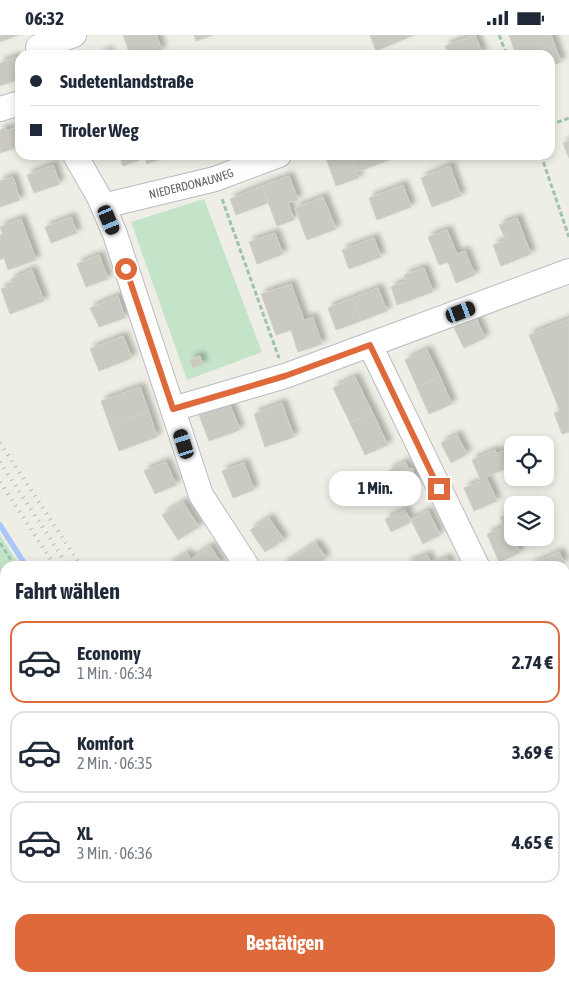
<!DOCTYPE html>
<html lang="de">
<head>
<meta charset="utf-8">
<style>
	body { margin:0; font-family:"Asap Condensed",sans-serif; background:#f2f2f3; color:#1f2937; height:100vh; display:flex; flex-direction:column; font-size:19px; white-space:nowrap }
	* { box-sizing:border-box; margin:0 }
	p { font-size:16px; color:#747a83 }
	.icon { flex:none; width:28px; height:28px; fill:none; stroke:currentColor; stroke-width:2; stroke-linecap:round; stroke-linejoin:round }
	.map { position:relative; flex:1; overflow:hidden }
	.panel { position:absolute; left:0px; top:526px; width:570px; height:421px; display:flex; flex-direction:column; background:#fff; border-radius:15px 15px 0 0; box-shadow:0 2px 8px #0003 }
	.panel>* { flex:none }
	.top-card { position:absolute; left:15px; top:15px; width:540px; height:110px; border-radius:15px; box-shadow:0 2px 8px #0003; display:grid; align-content:center; height:110px; padding:0 15px; background:#fff }
	.controls { position:absolute; left:504px; top:401px; display:grid; gap:10px }
	.controls a { display:grid; place-items:center; width:50px; height:50px; border-radius:10px; background:#fff; box-shadow:0 2px 8px #0003; font-size:25px }
	.end { position:absolute; width:22px; height:22px; margin:-11px; border:6px solid #de6a3c; background:#fff; box-shadow:0 0 0 2px #fff }
	.from { border-radius:50% }
	.bubble { position:absolute; height:35px; border-radius:15px; background:#fff; box-shadow:0 2px 8px #0003; font-size:16px; font-weight:700; line-height:35px; text-align:center }
	.car { position:absolute; width:15px; height:30px; margin:-15px -8px; border-radius:6px; box-shadow:0 0 4px 1px #0007; background:linear-gradient(#222 24%,#8ab4d8 0 40%,#222 0 76%,#8ab4d8 0 86%,#222 0) }
	.top-card b { display:flex; align-items:center; gap:18px; height:48px; font-size:19px }
	.top-card b+b { border-top:1px solid #e0e1e3 }
	.top-card i { width:12px; height:12px; background:#1f2937 }
	ul { padding:0; list-style:none }
	li { display:flex; align-items:center; gap:15px; height:82px; margin:0 10px 8px; padding:0 5px; border:2px solid #e0e1e3; border-radius:15px }
	li div { flex:1 }
	li b { display:block; font-size:19px }
	li em { font-style:normal; font-weight:700 }
	li.current { border-color:#de6a3c }
	li>.icon { width:45px; height:45px; stroke-width:1.5 }
	h2 { padding:0 15px; font-size:22px; line-height:60px }
	.primary-button { display:flex; gap:10px; margin-top:auto; padding:10px 15px }
	.primary-button a { flex:1; height:58px; border-radius:15px; background:#de6a3c; color:#fff; font-size:20px; font-weight:700; line-height:58px; text-align:center }
	.status { display:flex; justify-content:space-between; align-items:center; height:35px; padding:0 25px; background:#fff; direction:ltr }
	.status svg { height:14px; fill:currentColor }
	.map>svg:first-child { display:block }
</style>
</head>
<body>
<div class="status"><b>06:32</b><svg viewBox="0 0 49 12"><path d="M0 12V9h3v3zM5 12V6h3v6zM10 12V3h3v9zM15 12V0h3v12zM26 1h20v11H26zM47 4h2v5h-2z"/></svg></div>
<div class="map">
<svg width="569" height="947" viewBox="0 0 569 947">
	<defs>
		<filter id="shadow"><feDropShadow dx="4.5" dy="-4.5" stdDeviation="2.5" flood-color="#0004"/></filter>
	</defs>
	<rect width="100%" height="100%" fill="#efeee6"/>
	<path fill="#c4e4ca" d="M204,164L262,317L187,345L131,187Z
		M0,500L20,531H5V662L0,654Z
		M183,943H277L269,947H186Z"/>
	<g fill="none" stroke-linecap="round" stroke-linejoin="round">
		<path stroke="#abc7fa" stroke-width="5.5" d="M0,490L26,531
			M292,942L294,947"/>
	</g>
	<path fill="#cac9c2" stroke="#d3d1c4" filter="url(#shadow)" d="M0,0H18L0,7Z
		M123,0H156L162,15L149,20H130Z
		M194,0H213L196,6Z
		M370,0H414L376,16Z
		M475,0L483,20H449L445,11Z
		M509,0H551L561,27L550,31V20H516Z
		M108,16L110,20H98Z
		M16,22L20,34V44L0,51V28Z
		M20,91V111L12,114L6,96Z
		M5,93L12,114L0,118V95Z
		M569,106V123L563,108Z
		M119,120H144L145,123L123,131Z
		M144,120H172L147,129Z
		M334,120H351L359,143L336,151L326,123Z
		M351,120H396L397,122L357,137Z
		M53,130L60,149L34,158L27,140Z
		M450,131L461,161L432,172L421,143Z
		M289,141L298,165L288,168L294,185L277,191L262,151Z
		M13,142L20,165L0,172V146Z
		M403,150L411,172L377,185L369,163Z
		M262,151L268,168L236,180L230,164Z
		M323,162L336,194L307,205L295,173Z
		M71,182L77,198L51,208L45,192Z
		M517,183L531,219L501,231L493,210L506,205L499,190Z
		M21,184L36,225L8,235L4,223L0,225V200L3,199L0,192Z
		M447,195L457,219L465,216L475,240L456,248L448,227L439,230L428,202Z
		M275,198L283,219L257,229L249,207Z
		M374,203L381,222L349,234L342,215Z
		M99,220L108,244L86,252L77,229Z
		M424,233L433,257L397,270L391,252L407,246L404,240Z
		M32,235L44,266L10,279L1,254L13,250L11,244Z
		M291,249L304,285L313,282L322,309L298,317L291,295L276,300L261,259Z
		M378,253L387,276L361,286L353,263Z
		M118,261L125,283L99,292L90,273Z
		M353,263L361,286L336,295L328,273Z
		M476,283L485,303L464,313L454,293Z
		M569,284V397L562,399L554,378L560,376L529,300Z
		M123,301L132,323L99,336L90,314Z
		M427,315L440,342L417,352L405,325Z
		M200,321L203,329L193,333L190,325Z
		M355,342L372,377L350,388L333,353Z
		M440,342L452,369L429,379L417,352Z
		M140,352L149,377L110,391L101,366Z
		M229,368L240,395L209,406L199,380Z
		M282,368L294,402L265,412L254,379Z
		M149,377L157,402L119,416L110,391Z
		M372,377L388,410L365,420L350,388Z
		M457,400L467,419L451,428L441,408Z
		M511,412L512,431L486,442L497,466L474,476L464,453L481,446L472,425L495,415L496,419Z
		M166,427L176,450L155,459L144,436Z
		M405,427L409,435L412,433L417,449L399,459L388,436Z
		M244,428L254,455L233,463L222,436Z
		M183,467L199,492L178,505L162,480Z
		M405,475L411,487L391,497L385,484Z
		M428,476L440,500L423,509L411,485Z
		M512,477V492L510,494L520,518L499,527L487,499L504,492L500,482Z
		M269,483L284,505L265,517L250,495Z
		M316,508L326,523L314,531H281Z
		M210,511L223,531H167L187,518L191,524Z
		M559,517L565,528L558,531H528Z
		M427,520L432,530L447,523L451,531H407L406,529Z
		M569,591V615L565,607V593Z
		M569,695V724L565,726V697Z
		M0,736L5,745V770L0,772Z
		M5,793V820L0,812V795Z
		M569,797V879L565,880V799Z
		M5,924V942H30L32,947H0V925Z"/>
	<g fill="none" stroke-linecap="round" stroke-linejoin="round">
		<g stroke="#babbc0" stroke-width="26">
			<g id="minor">
				<path d="M38,12L74,0"/>
				<path d="M0,74L20,68"/>
				<path d="M75,120L99,162L115,199L201,460L247,531"/>
				<path id="s1" d="M103,171L215,144L279,120"/>
				<path d="M370,310L477,531"/>
				<path d="M173,374L285,341L569,236"/>
				<path d="M565,667L569,666"/>
				<path d="M0,670L5,678"/>
				<path d="M0,780L5,778"/>
				<path d="M0,855L5,853"/>
				<path d="M508,942L511,947"/>
				<path d="M167,947L173,944"/>
				<path d="M562,947L569,944"/>
			</g>
		</g>
		<path stroke="#9ec4b1" stroke-width="3" stroke-dasharray="5 2.5" stroke-linecap="butt" d="M499,0L507,20
			M550,90L569,83
			M541,120L569,202
			M222,164L279,323
			M0,508L15,531
			M0,698L5,706
			M278,947L282,945L281,942"/>
		<use href="#minor" stroke="#fff" stroke-width="24"/>
		<path stroke="#b6b6b7" stroke-width="4" stroke-dasharray="1 6" stroke-linecap="butt" d="M0,408L81,531
			M0,427L68,531
			M0,447L55,531
			M322,942L325,947
			M336,942L339,947
			M350,942L353,947"/>
	</g>
	<g fill="none" stroke-linecap="round" stroke-linejoin="round">
		<path stroke="#de6a3c" stroke-width="6" d="M126,234L173,374L285,341L370,310L439,454"/>
	</g>
	<g text-anchor="middle" stroke-width="4" stroke-linejoin="round" paint-order="stroke">
		<g font-size="12" fill="#5d5f65" stroke="#fff">
			<text dy="4" stroke="none"><textPath href="#s1" startOffset="91">NIEDERDONAUWEG</textPath></text>
		</g>
	</g>
</svg>
<div class="controls">
<a><svg class="icon" aria-label="locate" viewBox="0 0 24 24"><circle cx="12" cy="12" r="6"/><path d="M12 2v4M12 18v4M2 12h4M18 12h4"/></svg></a>
<a><svg class="icon" aria-label="layers" viewBox="0 0 24 24"><path d="M12 4l9 5-9 5-9-5zM3 14l9 5 9-5"/></svg></a>
</div>
<i class="end from" style="left:126px;top:234px"></i>
<i class="end" style="left:439px;top:454px"></i>
<div class="bubble" style="left:329px;top:436px;width:92px">1 Min.</div>
<i class="car" style="left:109px;top:185px;rotate:157deg"></i>
<i class="car" style="left:461px;top:277px;rotate:69deg"></i>
<i class="car" style="left:184px;top:409px;rotate:342deg"></i>
<div class="top-card">
<b><i class="from"></i>Sudetenlandstraße</b>
<b><i></i>Tiroler Weg</b>
</div>
<section class="panel">
<h2>Fahrt wählen</h2>
<ul>
<li class="current"><svg class="icon" aria-label="car" viewBox="0 0 24 24"><path d="M5 17H2v-5l4-1 3-4h7l3 4 3 1v5h-3M9 17h6M6 11h13"/><circle cx="7" cy="17" r="2"/><circle cx="17" cy="17" r="2"/></svg><div><b>Economy</b><p>1 Min. · 06:34</p></div><em>2.74 €</em></li>
<li><svg class="icon" aria-label="car" viewBox="0 0 24 24"><path d="M5 17H2v-5l4-1 3-4h7l3 4 3 1v5h-3M9 17h6M6 11h13"/><circle cx="7" cy="17" r="2"/><circle cx="17" cy="17" r="2"/></svg><div><b>Komfort</b><p>2 Min. · 06:35</p></div><em>3.69 €</em></li>
<li><svg class="icon" aria-label="car" viewBox="0 0 24 24"><path d="M5 17H2v-5l4-1 3-4h7l3 4 3 1v5h-3M9 17h6M6 11h13"/><circle cx="7" cy="17" r="2"/><circle cx="17" cy="17" r="2"/></svg><div><b>XL</b><p>3 Min. · 06:36</p></div><em>4.65 €</em></li>
</ul>
<div class="primary-button"><a>Bestätigen</a></div>
</section>
</div>
</body>
</html>
